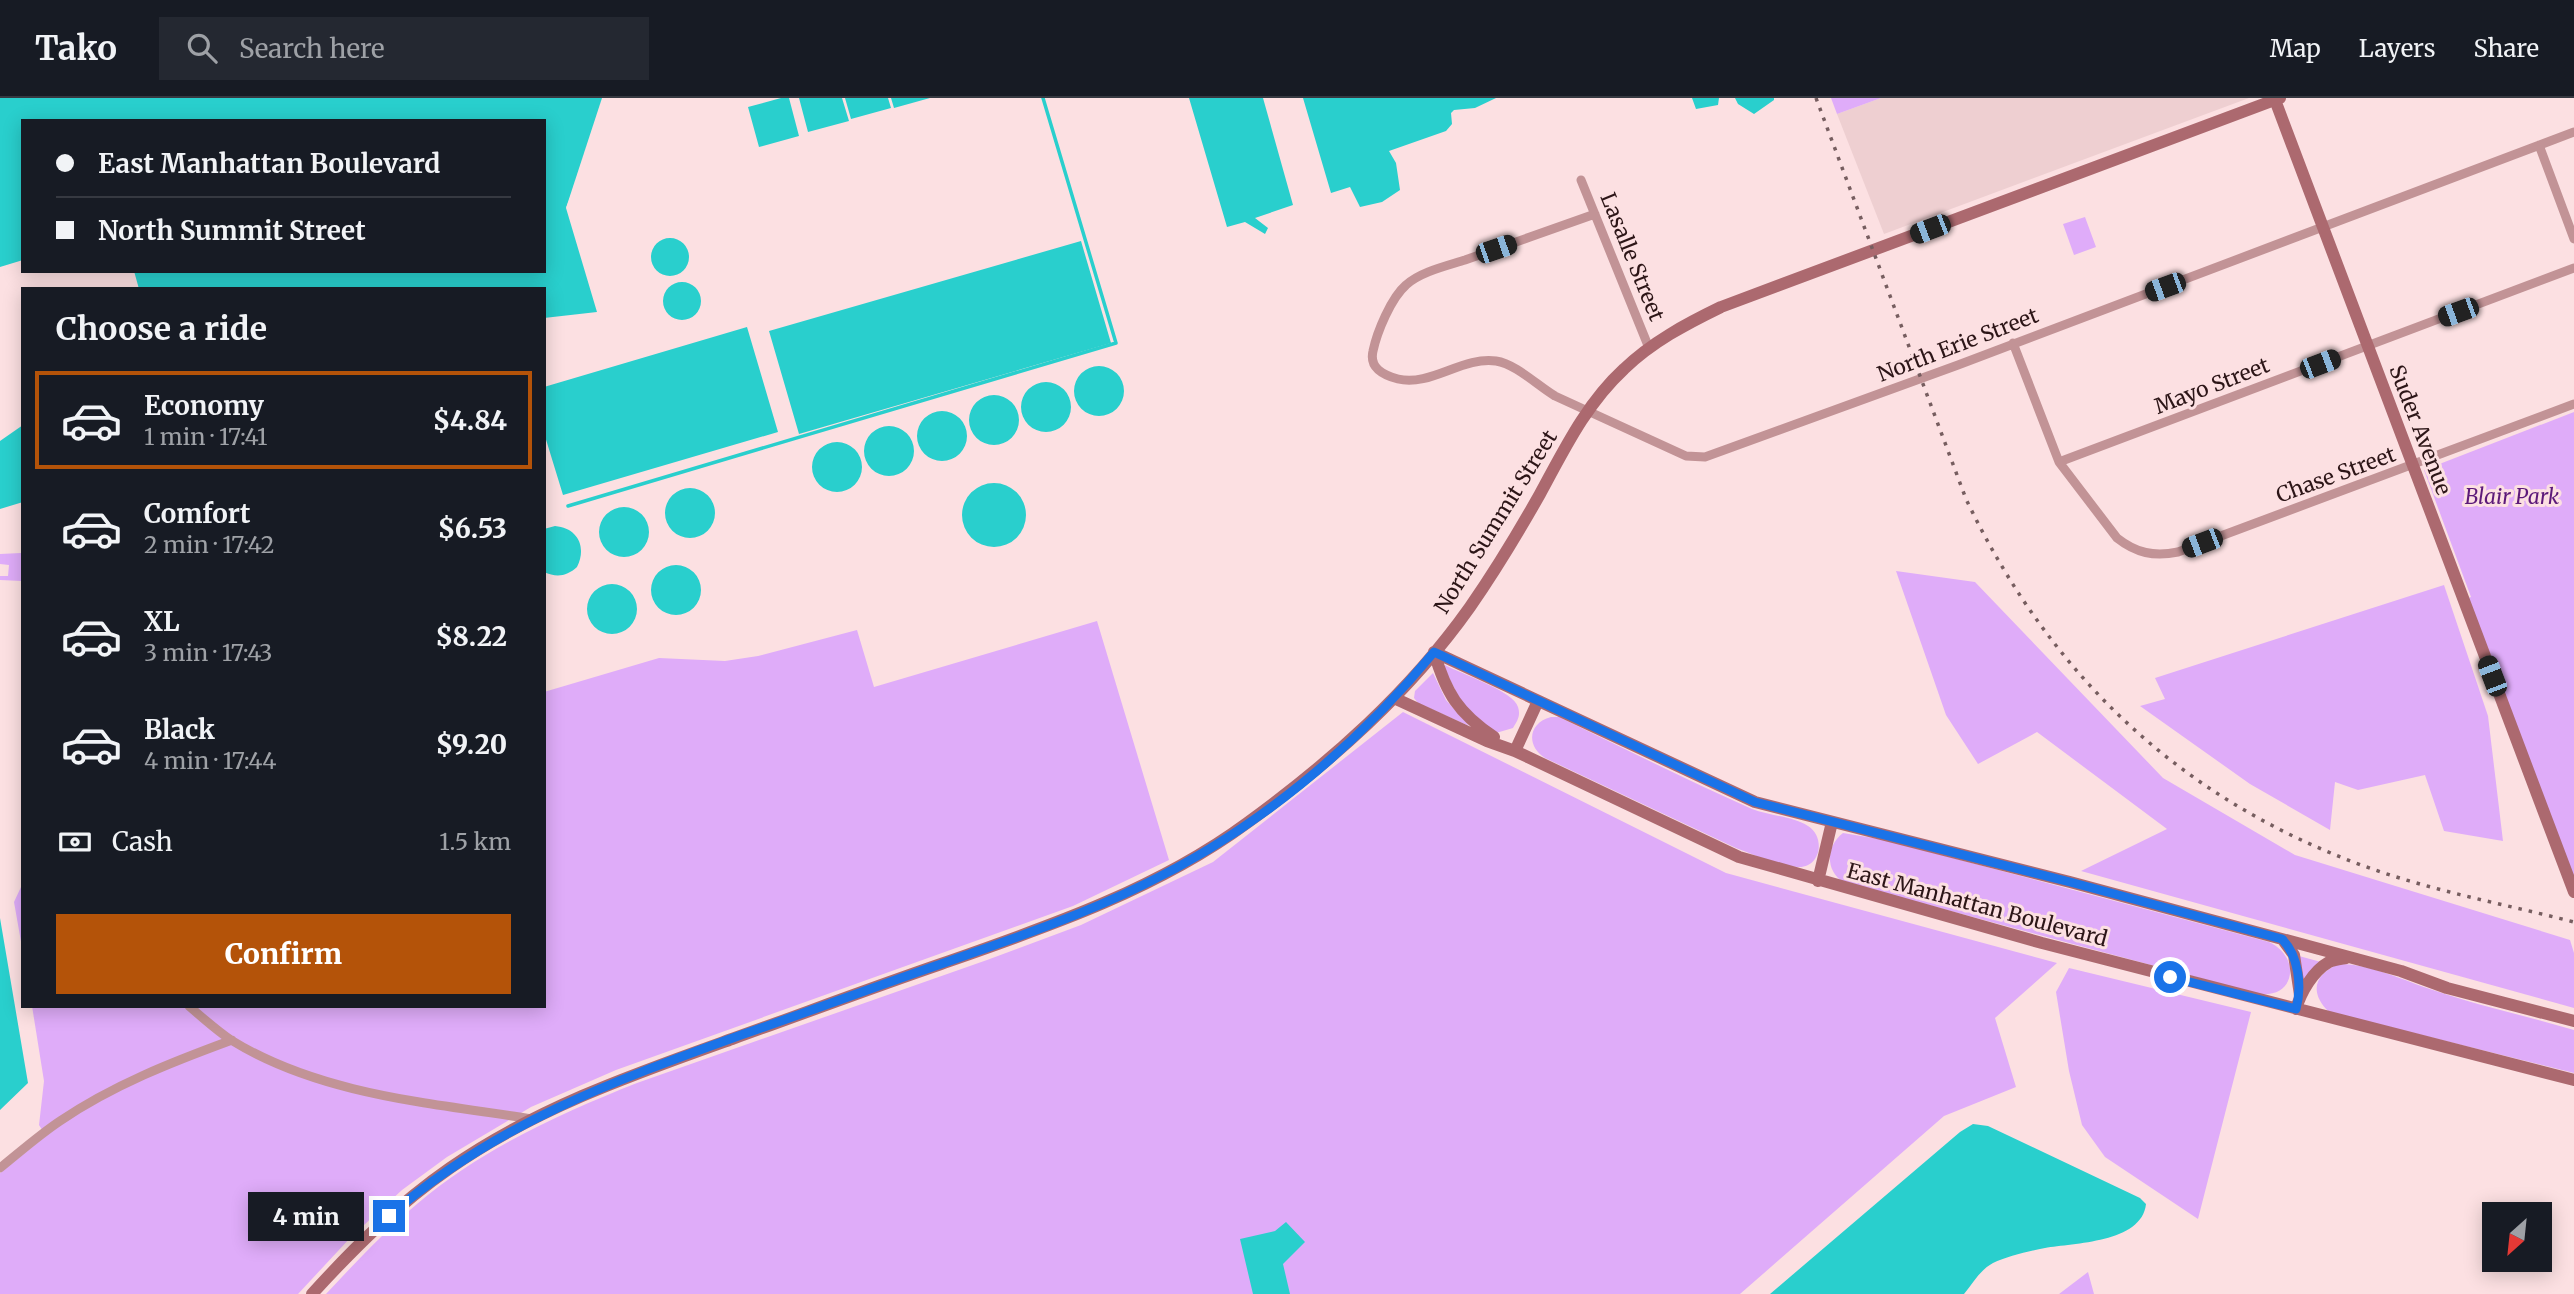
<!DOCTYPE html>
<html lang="en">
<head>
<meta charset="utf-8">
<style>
	body { margin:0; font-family:Merriweather,serif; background:#242831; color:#f1f3f6; height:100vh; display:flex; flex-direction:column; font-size:26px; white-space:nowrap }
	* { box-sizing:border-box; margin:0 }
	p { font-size:23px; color:#9ea1a6 }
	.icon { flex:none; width:38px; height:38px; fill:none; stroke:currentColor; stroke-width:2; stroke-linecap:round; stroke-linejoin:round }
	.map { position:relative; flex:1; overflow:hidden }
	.details { position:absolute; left:21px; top:189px; width:525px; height:721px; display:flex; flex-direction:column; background:#171b24; border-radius:0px; box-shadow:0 4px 18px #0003 }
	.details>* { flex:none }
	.hud { position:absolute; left:21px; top:21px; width:525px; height:154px; border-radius:0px; box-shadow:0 4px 18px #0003; display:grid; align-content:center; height:154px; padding:0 35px; background:#171b24 }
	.needle { width:46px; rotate:207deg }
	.controls { position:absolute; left:2482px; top:1104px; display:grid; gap:14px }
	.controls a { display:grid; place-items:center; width:70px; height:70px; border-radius:0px; background:#171b24; box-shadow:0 4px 18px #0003; font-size:35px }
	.end { position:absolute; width:32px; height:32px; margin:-16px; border:9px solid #1a73e8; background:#fff; box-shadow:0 0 0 4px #fff }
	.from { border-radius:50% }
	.bubble { position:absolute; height:49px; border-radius:0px; background:#171b24; box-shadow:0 4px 18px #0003; font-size:23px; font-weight:800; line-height:49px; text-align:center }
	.car { position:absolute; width:21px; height:42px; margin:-21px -10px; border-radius:9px; box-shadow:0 0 5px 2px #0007; background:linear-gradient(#222 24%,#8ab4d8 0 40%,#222 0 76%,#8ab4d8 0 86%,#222 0) }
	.hud b { display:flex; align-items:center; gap:24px; height:66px; font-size:26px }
	.hud b+b { border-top:2px solid #363941 }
	.hud i { width:18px; height:18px; background:#f1f3f6 }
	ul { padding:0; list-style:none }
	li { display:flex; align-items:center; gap:21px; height:98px; margin:0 14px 10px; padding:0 21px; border:4px solid transparent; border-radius:0px }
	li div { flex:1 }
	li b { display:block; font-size:26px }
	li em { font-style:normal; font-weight:800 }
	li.on { border-color:#b45309 }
	li>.icon { width:63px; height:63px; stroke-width:1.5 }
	h2 { padding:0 35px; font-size:32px; line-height:84px }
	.pay { display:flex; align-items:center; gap:18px; height:77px; padding:0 35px; font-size:26px }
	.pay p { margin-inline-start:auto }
	.cta { display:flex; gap:14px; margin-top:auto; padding:14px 35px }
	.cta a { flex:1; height:80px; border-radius:0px; background:#b45309; color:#fff; font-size:28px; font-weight:800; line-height:80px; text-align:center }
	header { display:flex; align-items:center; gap:42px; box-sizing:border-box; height:98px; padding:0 35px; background:#171b24; border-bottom:2px solid #363941 }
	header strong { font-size:33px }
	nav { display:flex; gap:38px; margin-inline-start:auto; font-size:24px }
	.search { width:490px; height:63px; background:#242831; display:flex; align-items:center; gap:18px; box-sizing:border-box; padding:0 24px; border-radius:0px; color:#9ea1a6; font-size:26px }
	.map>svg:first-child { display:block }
</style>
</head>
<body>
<header>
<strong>Tako</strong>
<div class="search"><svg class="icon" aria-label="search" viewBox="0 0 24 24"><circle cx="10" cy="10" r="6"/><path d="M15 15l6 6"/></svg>Search here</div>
<nav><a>Map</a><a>Layers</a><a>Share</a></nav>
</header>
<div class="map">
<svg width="2574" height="1196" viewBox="0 0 2574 1196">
	<rect width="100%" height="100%" fill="#fce0e2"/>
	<path fill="#eecfd1" d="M1881,0H2249L1884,136L1837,16Z"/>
	<path fill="#dfacf9" d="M1831,0H1881L1837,16Z
		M2085,119L2096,149L2074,157L2063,126Z
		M2574,314V794L2464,502L2471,499L2424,372Z
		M21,455L22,483L0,482V478H8L9,467L0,466V456Z
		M1896,473L1975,484L2163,680L2295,757L2570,842L2574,855V910L2081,773L2167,731L2037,634L1978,666L1946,617Z
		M2444,487L2488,618L2503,743L2444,733L2425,677L2358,692L2335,684L2330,732L2250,686L2140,608L2165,601L2155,580Z
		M1097,523L1169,762L1073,808L616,972L531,1009L447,1059L402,1092L351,1139L298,1196H0V1075L46,1038L39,1027L44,983L32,908H544V594L659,560L725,563L758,558L857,532L874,589Z
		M1445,567C1461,576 1514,593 1518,609C1521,618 1517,623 1513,630L1496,635L1466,612L1443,569Z
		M1433,575L1446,602L1469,628L1418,605L1414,600L1415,593Z
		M1403,614L1726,775L2057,865L1995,920L2016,989L1944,1018L1740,1196H326C355,1165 384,1134 417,1106C482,1051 559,1016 637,985L987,862L1081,827L1213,764Z
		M1551,619H1559C1623,650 1687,682 1752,711C1770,718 1793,718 1808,728C1826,739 1821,771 1797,769C1778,768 1755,757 1736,750L1545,660C1526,648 1528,625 1551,619Z
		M1843,735L1885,742L2269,844C2300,858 2297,900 2259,896L1843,784C1825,772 1826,748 1843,735Z
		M21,789H23V855L14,804Z
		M2299,858L2321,864L2304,885Z
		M2339,866C2368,865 2405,883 2433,892C2479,908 2527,918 2574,932V975L2329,914C2309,895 2314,876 2339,866Z
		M2069,870L2251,914L2198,1121L2105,1059L2082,1027L2069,973L2056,894Z
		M2088,1174L2094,1196H2059Z"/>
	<path fill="#29cfcd" d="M0,0H608L566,110L597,214L544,220V191H139L134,173H544V23H23V162L0,169Z
		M781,0H789L799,38L759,49L748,9Z
		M799,0H842L849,23L808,34Z
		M845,0H888L891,10L851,21Z
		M891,0H930L894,10Z
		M1189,0H1263L1293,107L1255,120L1268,130L1265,136L1245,124L1227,129Z
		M1303,0H1496L1475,10L1454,12L1451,15L1452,26L1446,33L1389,53L1396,65L1400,92L1382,104L1360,109L1350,89L1331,95Z
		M1692,0H1719L1718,7L1696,11Z
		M1735,0H1774V2L1754,16L1738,6Z
		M651 159a19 19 0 1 1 38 0a19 19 0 1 1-38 0Z
		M1081,143L1111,245L799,336L769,233Z
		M663 203a19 19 0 1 1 38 0a19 19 0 1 1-38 0Z
		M747,229L778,334L563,397L544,335V289Z
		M1074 293a25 25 0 1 1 50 0a25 25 0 1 1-50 0Z
		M1021 309a25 25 0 1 1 50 0a25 25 0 1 1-50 0Z
		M969 322a25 25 0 1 1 50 0a25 25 0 1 1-50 0Z
		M917 338a25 25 0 1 1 50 0a25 25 0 1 1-50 0Z
		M23,327V404L0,411V343Z
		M864 353a25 25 0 1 1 50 0a25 25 0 1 1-50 0Z
		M812 369a25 25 0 1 1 50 0a25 25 0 1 1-50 0Z
		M962 417a32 32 0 1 1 64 0a32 32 0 1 1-64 0Z
		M665 415a25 25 0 1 1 50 0a25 25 0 1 1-50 0Z
		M599 434a25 25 0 1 1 50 0a25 25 0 1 1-50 0Z
		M555,428C578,430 587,449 577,469C567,478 557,480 544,474V431Z
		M651 492a25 25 0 1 1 50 0a25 25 0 1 1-50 0Z
		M587 511a25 25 0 1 1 50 0a25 25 0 1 1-50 0Z
		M0,820L28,985L0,1012Z
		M1973,1026L1988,1028L2140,1100L2146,1106C2142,1145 2073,1145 2045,1150C2029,1153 2007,1158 1993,1165C1980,1172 1973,1185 1964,1196H1770L1960,1034Z
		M1286,1124L1305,1144L1283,1166L1290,1196H1253L1240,1141L1275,1133Z"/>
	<path fill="#fce0e2" d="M602,0H611L570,108L566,110Z"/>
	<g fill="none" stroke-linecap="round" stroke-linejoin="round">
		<path stroke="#29cfcd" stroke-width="3.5" d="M568,408L1116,245L1043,0"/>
		<path stroke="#c29396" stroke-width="9" d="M2539,47L2574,141
			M1581,82L1649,250
			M1595,116C1552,131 1508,147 1465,162C1446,168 1420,174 1406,187C1391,200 1377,234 1373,253C1369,270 1383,277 1398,281C1430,289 1463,258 1496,263C1516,266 1538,288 1555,298L1686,358L1705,359L1958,267L2574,34
			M2013,245L2059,364L2117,440C2136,455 2154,459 2178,454L2574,306
			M2059,364L2574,170
			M189,908C203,920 216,932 231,942C320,997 431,1005 532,1021
			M0,1070C20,1054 39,1037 60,1023C113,987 172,964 232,942"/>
		<path stroke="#ac696f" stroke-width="12" d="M2275,2L2574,794
			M1434,554L1755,704L2070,784L2401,873L2447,890L2574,923
			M1434,554C1446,595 1458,615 1494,639
			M1394,600L1487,643L1515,653L1739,759L2042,845L2574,982
			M1515,653L1538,603
			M1818,783L1832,724
			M2283,842L2294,857L2300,897
			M2296,911C2301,894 2313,873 2329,864C2334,862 2341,861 2346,860
			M312,1196C354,1150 398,1106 450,1070C536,1010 634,976 732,941C802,916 871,890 941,866C1047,829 1156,792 1247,725C1331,664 1409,595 1470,509C1495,473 1518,435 1540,396C1564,352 1586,306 1624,271C1652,244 1686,226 1721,209L2280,0"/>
		<path stroke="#765d5f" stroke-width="3.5" stroke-dasharray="3.5 7" stroke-linecap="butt" d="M1816,0L1966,401C2050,577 2180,701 2364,768C2432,793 2504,806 2574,824"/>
	</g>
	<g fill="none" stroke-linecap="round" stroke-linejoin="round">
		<path stroke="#1a73e8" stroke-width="9" d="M389,1118C495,1026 611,984 741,937C808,914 874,889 941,866C1009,842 1078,819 1143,787C1255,733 1355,650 1434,554L1755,704L2070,784L2282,841C2299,858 2302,889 2296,911L2170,879"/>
	</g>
	<g text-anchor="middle" stroke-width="6" stroke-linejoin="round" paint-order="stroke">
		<g font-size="21" fill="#2c1517" stroke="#fce0e2">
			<text transform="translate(1632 159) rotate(68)" y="7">Lasalle Street</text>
			<text transform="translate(1958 247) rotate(-21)" y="7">North Erie Street</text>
			<text transform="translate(2212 288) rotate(-21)" y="7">Mayo Street</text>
			<text transform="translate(2420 332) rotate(69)" y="7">Suder Avenue</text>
			<text transform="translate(2336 377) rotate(-20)" y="7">Chase Street</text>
			<text transform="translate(1496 424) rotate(-58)" y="7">North Summit Street</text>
			<text transform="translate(1977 807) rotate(15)" y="7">East Manhattan Boulevard</text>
		</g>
		<g font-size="21" font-style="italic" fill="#5d1979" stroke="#fce0e2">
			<text x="2512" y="406">Blair Park</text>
		</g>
	</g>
</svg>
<div class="controls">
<a><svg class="needle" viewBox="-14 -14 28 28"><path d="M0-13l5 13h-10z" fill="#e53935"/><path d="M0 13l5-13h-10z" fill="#9ea1a6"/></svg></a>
</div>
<i class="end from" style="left:2170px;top:879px"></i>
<i class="end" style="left:389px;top:1118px"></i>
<div class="bubble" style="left:248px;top:1094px;width:116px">4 min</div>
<i class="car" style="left:1930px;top:131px;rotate:249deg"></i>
<i class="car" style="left:1496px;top:151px;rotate:71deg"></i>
<i class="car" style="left:2165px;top:189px;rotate:250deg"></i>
<i class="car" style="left:2458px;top:214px;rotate:250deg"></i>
<i class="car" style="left:2320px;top:266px;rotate:69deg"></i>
<i class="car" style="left:2202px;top:445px;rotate:249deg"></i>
<i class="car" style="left:2492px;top:578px;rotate:339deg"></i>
<div class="hud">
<b><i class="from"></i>East Manhattan Boulevard</b>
<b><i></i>North Summit Street</b>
</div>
<section class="details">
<h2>Choose a ride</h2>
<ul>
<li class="on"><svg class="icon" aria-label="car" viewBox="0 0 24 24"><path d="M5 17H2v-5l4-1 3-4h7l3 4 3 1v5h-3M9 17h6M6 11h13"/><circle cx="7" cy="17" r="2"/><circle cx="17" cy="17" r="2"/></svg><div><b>Economy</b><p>1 min · 17:41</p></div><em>$4.84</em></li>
<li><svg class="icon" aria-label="car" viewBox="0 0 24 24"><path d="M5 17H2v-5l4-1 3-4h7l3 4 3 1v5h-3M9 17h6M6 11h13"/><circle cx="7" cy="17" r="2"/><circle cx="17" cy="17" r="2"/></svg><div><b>Comfort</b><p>2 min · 17:42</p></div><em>$6.53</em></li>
<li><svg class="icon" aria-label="car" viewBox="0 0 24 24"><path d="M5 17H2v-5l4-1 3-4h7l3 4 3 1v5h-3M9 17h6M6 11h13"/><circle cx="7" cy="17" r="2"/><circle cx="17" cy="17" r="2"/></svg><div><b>XL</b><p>3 min · 17:43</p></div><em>$8.22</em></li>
<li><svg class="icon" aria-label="car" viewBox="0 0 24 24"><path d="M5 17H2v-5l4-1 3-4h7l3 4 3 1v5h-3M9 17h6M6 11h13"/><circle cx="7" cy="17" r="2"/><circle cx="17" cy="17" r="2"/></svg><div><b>Black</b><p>4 min · 17:44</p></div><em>$9.20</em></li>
</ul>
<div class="pay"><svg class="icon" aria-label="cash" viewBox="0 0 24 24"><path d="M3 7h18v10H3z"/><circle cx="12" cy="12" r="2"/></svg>Cash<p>1.5 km</p></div>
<div class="cta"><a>Confirm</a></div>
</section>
</div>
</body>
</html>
